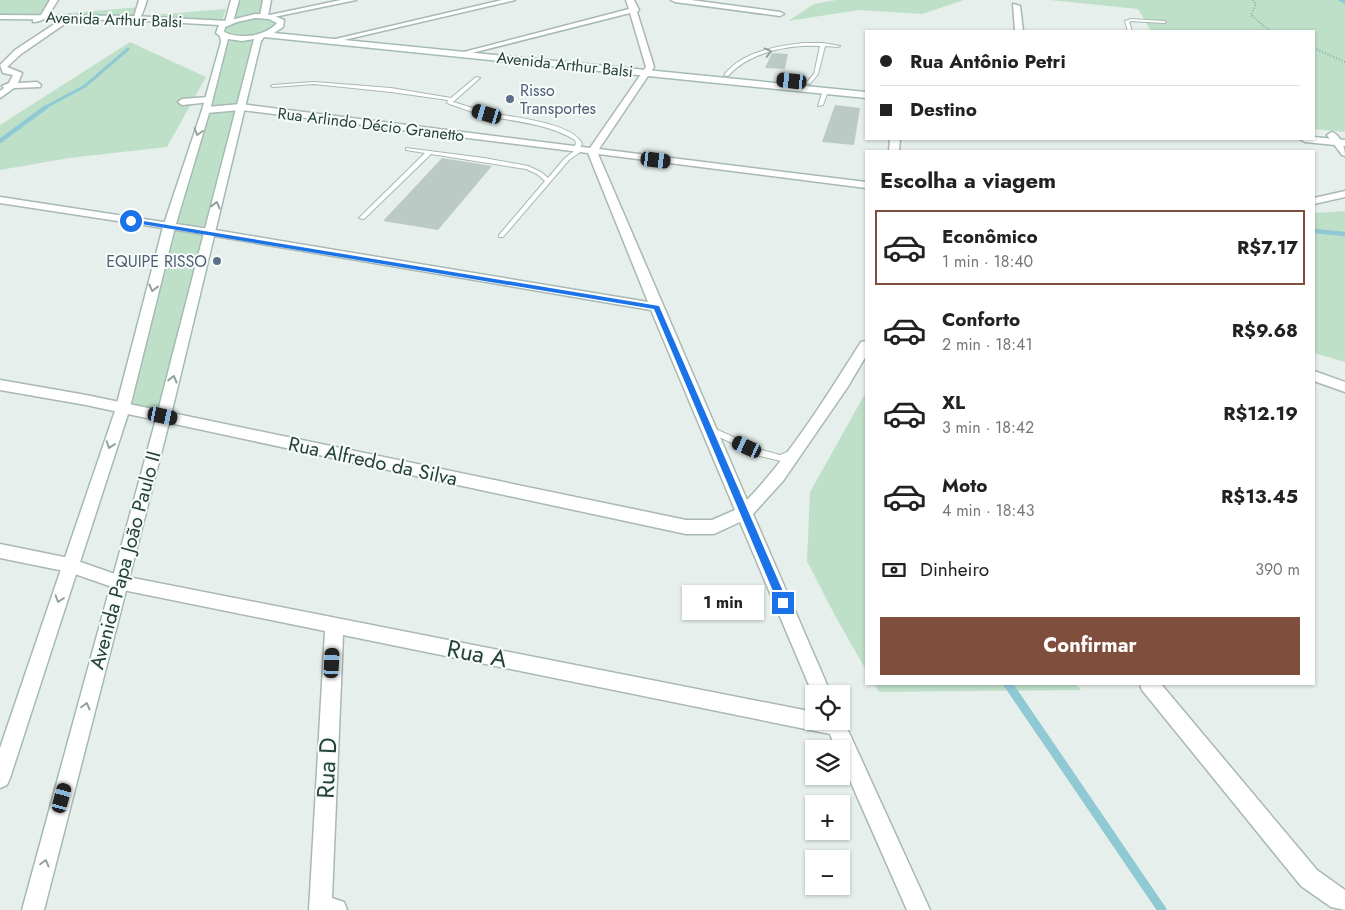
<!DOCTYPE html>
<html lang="pt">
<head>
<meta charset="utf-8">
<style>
	body { margin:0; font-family:Jost,sans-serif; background:#f2f2f2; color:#222; height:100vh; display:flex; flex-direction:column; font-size:19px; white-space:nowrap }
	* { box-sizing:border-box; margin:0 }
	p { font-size:16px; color:#767676 }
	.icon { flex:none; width:28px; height:28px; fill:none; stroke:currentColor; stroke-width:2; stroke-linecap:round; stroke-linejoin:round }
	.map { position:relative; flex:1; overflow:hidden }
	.side { position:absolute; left:865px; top:150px; width:450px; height:535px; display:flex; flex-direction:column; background:#fff; border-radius:0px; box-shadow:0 1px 4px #0004 }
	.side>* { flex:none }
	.top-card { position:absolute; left:865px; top:30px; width:450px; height:110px; border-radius:0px; box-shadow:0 1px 4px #0004; display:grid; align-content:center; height:110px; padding:0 15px; background:#fff }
	.controls { position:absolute; left:805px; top:685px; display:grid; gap:10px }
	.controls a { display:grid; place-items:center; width:45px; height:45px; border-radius:0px; background:#fff; box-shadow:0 1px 4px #0004; font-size:25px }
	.end { position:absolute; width:22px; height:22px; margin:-11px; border:6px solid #1a73e8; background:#fff; box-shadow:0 0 0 2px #fff }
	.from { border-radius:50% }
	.bubble { position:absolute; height:35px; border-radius:0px; background:#fff; box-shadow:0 1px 4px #0004; font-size:16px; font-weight:700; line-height:35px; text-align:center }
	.car { position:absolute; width:15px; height:30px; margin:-15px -8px; border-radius:6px; box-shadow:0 0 4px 1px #0007; background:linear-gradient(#222 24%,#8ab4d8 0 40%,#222 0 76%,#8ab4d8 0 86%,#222 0) }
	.top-card b { display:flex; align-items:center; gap:18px; height:48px; font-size:19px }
	.top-card b+b { border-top:1px solid #e0e0e0 }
	.top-card i { width:12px; height:12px; background:#222 }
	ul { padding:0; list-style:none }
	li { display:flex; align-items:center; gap:15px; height:75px; margin:0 10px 8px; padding:0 5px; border:2px solid transparent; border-radius:0px }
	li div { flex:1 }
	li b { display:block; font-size:19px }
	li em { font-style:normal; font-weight:700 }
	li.active { border-color:#804e3d }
	li>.icon { width:45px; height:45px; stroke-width:1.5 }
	h2 { padding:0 15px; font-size:22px; line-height:60px }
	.pay { display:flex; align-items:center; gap:12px; height:55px; padding:0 15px; font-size:19px }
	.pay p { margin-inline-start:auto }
	.cta { display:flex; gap:10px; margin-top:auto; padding:10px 15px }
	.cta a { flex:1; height:58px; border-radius:0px; background:#804e3d; color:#fff; font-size:20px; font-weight:700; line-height:58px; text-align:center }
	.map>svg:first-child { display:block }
</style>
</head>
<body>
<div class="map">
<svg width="1345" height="910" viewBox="0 0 1345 910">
	<rect width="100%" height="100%" fill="#e6efeb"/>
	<path fill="#bfe0c8" d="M0,0H51L43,16H0Z
		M237,0H263L262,15L233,20Z
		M836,0H964L922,14L859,10L788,21L814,4Z
		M1050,0H1345V132L1314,129V31H1151L1138,9Z
		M140,7L135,17L47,16L48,15Z
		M226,9L222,21L138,18L140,16Z
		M265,17L279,23C263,34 243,42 224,33L223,27L239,19Z
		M227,38H256L239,106L208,110Z
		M130,42L206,77L167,147L69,158L0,170V125Z
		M239,107L208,231L170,226L207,111Z
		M1345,211V362L1314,353V213Z
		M170,228L207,233L161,417L124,410Z
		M866,392V670L833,612L807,561L810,492Z
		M874,684H1076L1081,690L879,692Z"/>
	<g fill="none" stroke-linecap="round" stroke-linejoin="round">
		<path stroke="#8ec9d4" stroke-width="3" d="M1340,0L1345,2
			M44,108L85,86L128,49"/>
		<path stroke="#8ec9d4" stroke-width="4.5" d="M0,141L46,107
			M1314,231L1345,234"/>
		<path stroke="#8ec9d4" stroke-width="9" d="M1008,684L1162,910"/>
	</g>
	<path fill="#bbcac4" d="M772,53L788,54L785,69L765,68Z
		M835,105L860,108L854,145L822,142Z
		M442,158L492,166L438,230L383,221Z"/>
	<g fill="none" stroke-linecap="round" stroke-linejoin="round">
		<g stroke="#a8b8b2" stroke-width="2">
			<path id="service" d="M1131,19L1164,21L1166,22L1164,23L1131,21L1129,22L1132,31H1128L1125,21Z
				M804,43H823L840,46L838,47L825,46L818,74L810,84L806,83L814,74L820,46C790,44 749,52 728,76L724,75C742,52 776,46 804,43Z
				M476,77L480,78L453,102C464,105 475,109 486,112C508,117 573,122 582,144L579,149L583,150L569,160L503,237H499V235L545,181L537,174L526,169L431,154L364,219L359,218L425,153L406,150V148L484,158L528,166L541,172L548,178L565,158L574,151L572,150L576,144L575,140C548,124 518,122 488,116C474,113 461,108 447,103L448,100L391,92L314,84L273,87L271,86L273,85L314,82L391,88L451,98Z
				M823,90L828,91L823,105L818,106Z
				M709,426L762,450L780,455L794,449L798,452L797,454L781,461L760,456L706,431L705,429Z"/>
		</g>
		<g stroke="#a8b8b2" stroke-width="3">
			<path id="minor" d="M50,0H58C51,10 47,22 33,22V18L41,15Z
				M139,0H147C143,11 141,25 126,25V21L134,17Z
				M341,0H356L269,18L265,16Z
				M502,0H515L331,43L327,41Z
				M626,0H634L639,10L637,12L654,67L599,149L866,182V188L598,154L747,500C792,453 826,397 861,342L866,341V356L847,388L783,481L753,514L831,694H814V697L740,522L714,534H686L86,405L0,390V380L86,395L686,520H712L735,510L651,310L209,235L0,203V197L209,229L648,302L588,153L241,110L206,113L202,110L206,107L241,104L590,148L646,67L630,13L460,56L456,54L629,9Z
				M671,0H691L780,12L784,14L780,16L675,2Z
				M1013,4L1020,6L1023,31H1015Z
				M62,19L69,21L21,54L7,67L22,73L18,83L37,82L41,85L40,87L14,88L0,98V91L4,88L2,86L9,83L13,75L3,73L0,65L15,50Z
				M208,97L212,100L211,102L182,105L178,102L182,99Z
				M1332,132C1341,136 1345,147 1345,156L1342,155L1327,135Z
				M890,139H900L899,151H889Z
				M1345,191V197L1314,204V198Z
				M1314,371L1345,382V392L1314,381Z
				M0,544L69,558L118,575L814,712V721H841V715L930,910H907L841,760V749H836L830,734L343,635L332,898L344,902L347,910H309L325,631L118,589L69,572L0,558Z
				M1140,684H1161L1317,870L1345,890V910L1331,907L1301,886L1142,690Z"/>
		</g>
		<g stroke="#a8b8b2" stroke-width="3">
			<path id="tertiary" d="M231,0H239L233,22L229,24L225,22Z
				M263,0H271L268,16L264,18L260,16Z"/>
		</g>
		<g stroke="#a4bbb3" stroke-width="3">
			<path id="secondary" d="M255,14L272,15L284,20L283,27L274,33L866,92V98L264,37L261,41L170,419L44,910H22L156,419L254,39L242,41L228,39L210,110L175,227L129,411L10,778L7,785L0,788V748L115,411L163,227L202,110L221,42L220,36L216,33L219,25L131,20L0,19V15L131,16L227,21ZM255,18L269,19L277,23C266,36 240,40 224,32L225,27L237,22Z
				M1314,137L1345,140V146L1305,142L1300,139H1314Z"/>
		</g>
		<path stroke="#86b3a5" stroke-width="2" stroke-dasharray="1 2" stroke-linecap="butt" d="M1253,0L1256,4L1251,15L1270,31
			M1314,48L1345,62"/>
		<use href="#service" fill="#fff" fill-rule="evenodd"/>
		<use href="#minor" fill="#fff" fill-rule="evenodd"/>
		<use href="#tertiary" fill="#fff" fill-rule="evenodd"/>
		<use href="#secondary" fill="#fff" fill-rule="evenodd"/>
	</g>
	<defs><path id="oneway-chevron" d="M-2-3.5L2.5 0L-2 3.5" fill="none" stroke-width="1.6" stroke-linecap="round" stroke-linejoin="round" transform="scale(1.25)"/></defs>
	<g stroke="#92a09c">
		<use href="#oneway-chevron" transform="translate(768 52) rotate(-15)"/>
		<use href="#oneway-chevron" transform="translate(198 132) rotate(108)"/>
		<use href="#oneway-chevron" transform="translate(216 205) rotate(-76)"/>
		<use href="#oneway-chevron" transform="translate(153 288) rotate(104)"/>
		<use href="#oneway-chevron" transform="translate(173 379) rotate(-76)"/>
		<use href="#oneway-chevron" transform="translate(110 445) rotate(109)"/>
		<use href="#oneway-chevron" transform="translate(59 599) rotate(108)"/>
		<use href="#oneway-chevron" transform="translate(86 706) rotate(-75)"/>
		<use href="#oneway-chevron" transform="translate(45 863) rotate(-75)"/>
	</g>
	<path fill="#1a73e8" d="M131,219L659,306L788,603L786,606H780L778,603L654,309L129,222Z"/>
	<g fill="#5c6f8a" stroke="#f7fbf9" stroke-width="2">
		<circle cx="510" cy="99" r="5"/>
		<circle cx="217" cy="261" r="5"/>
	</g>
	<g text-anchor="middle" stroke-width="4" stroke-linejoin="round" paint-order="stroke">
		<g font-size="16" fill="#24423a" stroke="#f7fbf9">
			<text transform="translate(114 19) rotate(2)" y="6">Avenida Arthur Balsi</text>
			<text transform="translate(565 64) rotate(6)" y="6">Avenida Arthur Balsi</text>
			<text transform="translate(371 124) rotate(7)" y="6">Rua Arlindo Décio Granetto</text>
		</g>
		<g font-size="16" fill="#4e5e75" stroke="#f7fbf9" text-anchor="start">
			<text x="520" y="96">Risso<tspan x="520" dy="18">Transportes</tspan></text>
			<text x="207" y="267" text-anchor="end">EQUIPE RISSO</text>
		</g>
		<g font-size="20" fill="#24423a" stroke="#f7fbf9">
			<text transform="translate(373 461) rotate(12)" y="7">Rua Alfredo da Silva</text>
			<text transform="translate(125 560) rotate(-75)" y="7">Avenida Papa João Paulo II</text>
		</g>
		<g font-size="24" fill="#24423a" stroke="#f7fbf9">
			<text transform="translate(477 654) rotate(11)" y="8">Rua A</text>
			<text transform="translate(327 768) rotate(-87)" y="8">Rua D</text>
		</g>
	</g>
</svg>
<div class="controls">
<a><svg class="icon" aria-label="locate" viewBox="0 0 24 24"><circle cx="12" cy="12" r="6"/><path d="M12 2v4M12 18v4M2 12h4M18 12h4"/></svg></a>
<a><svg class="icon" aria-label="layers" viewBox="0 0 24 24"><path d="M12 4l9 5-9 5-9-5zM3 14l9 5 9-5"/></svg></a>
<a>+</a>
<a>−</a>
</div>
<i class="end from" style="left:131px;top:221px"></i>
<i class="end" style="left:783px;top:603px"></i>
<div class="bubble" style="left:682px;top:585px;width:82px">1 min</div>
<i class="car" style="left:792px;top:81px;rotate:276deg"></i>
<i class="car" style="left:487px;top:114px;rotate:287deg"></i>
<i class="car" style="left:656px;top:160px;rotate:97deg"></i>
<i class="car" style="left:163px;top:416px;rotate:102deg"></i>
<i class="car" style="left:747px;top:447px;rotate:295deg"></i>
<i class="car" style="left:332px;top:663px;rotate:3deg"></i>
<i class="car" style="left:62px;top:798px;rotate:15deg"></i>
<div class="top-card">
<b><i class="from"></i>Rua Antônio Petri</b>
<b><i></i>Destino</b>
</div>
<section class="side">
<h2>Escolha a viagem</h2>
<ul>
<li class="active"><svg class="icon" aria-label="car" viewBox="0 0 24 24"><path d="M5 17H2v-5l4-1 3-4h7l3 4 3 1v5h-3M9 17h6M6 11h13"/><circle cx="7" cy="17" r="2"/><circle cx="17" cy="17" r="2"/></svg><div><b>Econômico</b><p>1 min · 18:40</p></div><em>R$7.17</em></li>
<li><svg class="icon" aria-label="car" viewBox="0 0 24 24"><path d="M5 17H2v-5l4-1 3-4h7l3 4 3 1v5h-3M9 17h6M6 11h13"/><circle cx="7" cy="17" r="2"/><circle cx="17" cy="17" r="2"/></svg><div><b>Conforto</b><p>2 min · 18:41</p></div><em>R$9.68</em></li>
<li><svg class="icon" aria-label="car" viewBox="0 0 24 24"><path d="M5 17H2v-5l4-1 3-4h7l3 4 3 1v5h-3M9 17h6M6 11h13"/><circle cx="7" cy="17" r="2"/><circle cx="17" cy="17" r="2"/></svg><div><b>XL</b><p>3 min · 18:42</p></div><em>R$12.19</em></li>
<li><svg class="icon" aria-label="car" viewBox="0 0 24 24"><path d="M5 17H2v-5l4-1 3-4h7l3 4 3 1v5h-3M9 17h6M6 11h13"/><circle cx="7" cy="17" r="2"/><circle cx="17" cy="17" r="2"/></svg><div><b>Moto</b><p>4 min · 18:43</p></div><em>R$13.45</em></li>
</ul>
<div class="pay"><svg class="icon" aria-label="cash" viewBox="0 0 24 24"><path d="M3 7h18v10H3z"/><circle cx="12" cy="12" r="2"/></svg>Dinheiro<p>390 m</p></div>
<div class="cta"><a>Confirmar</a></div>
</section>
</div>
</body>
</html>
